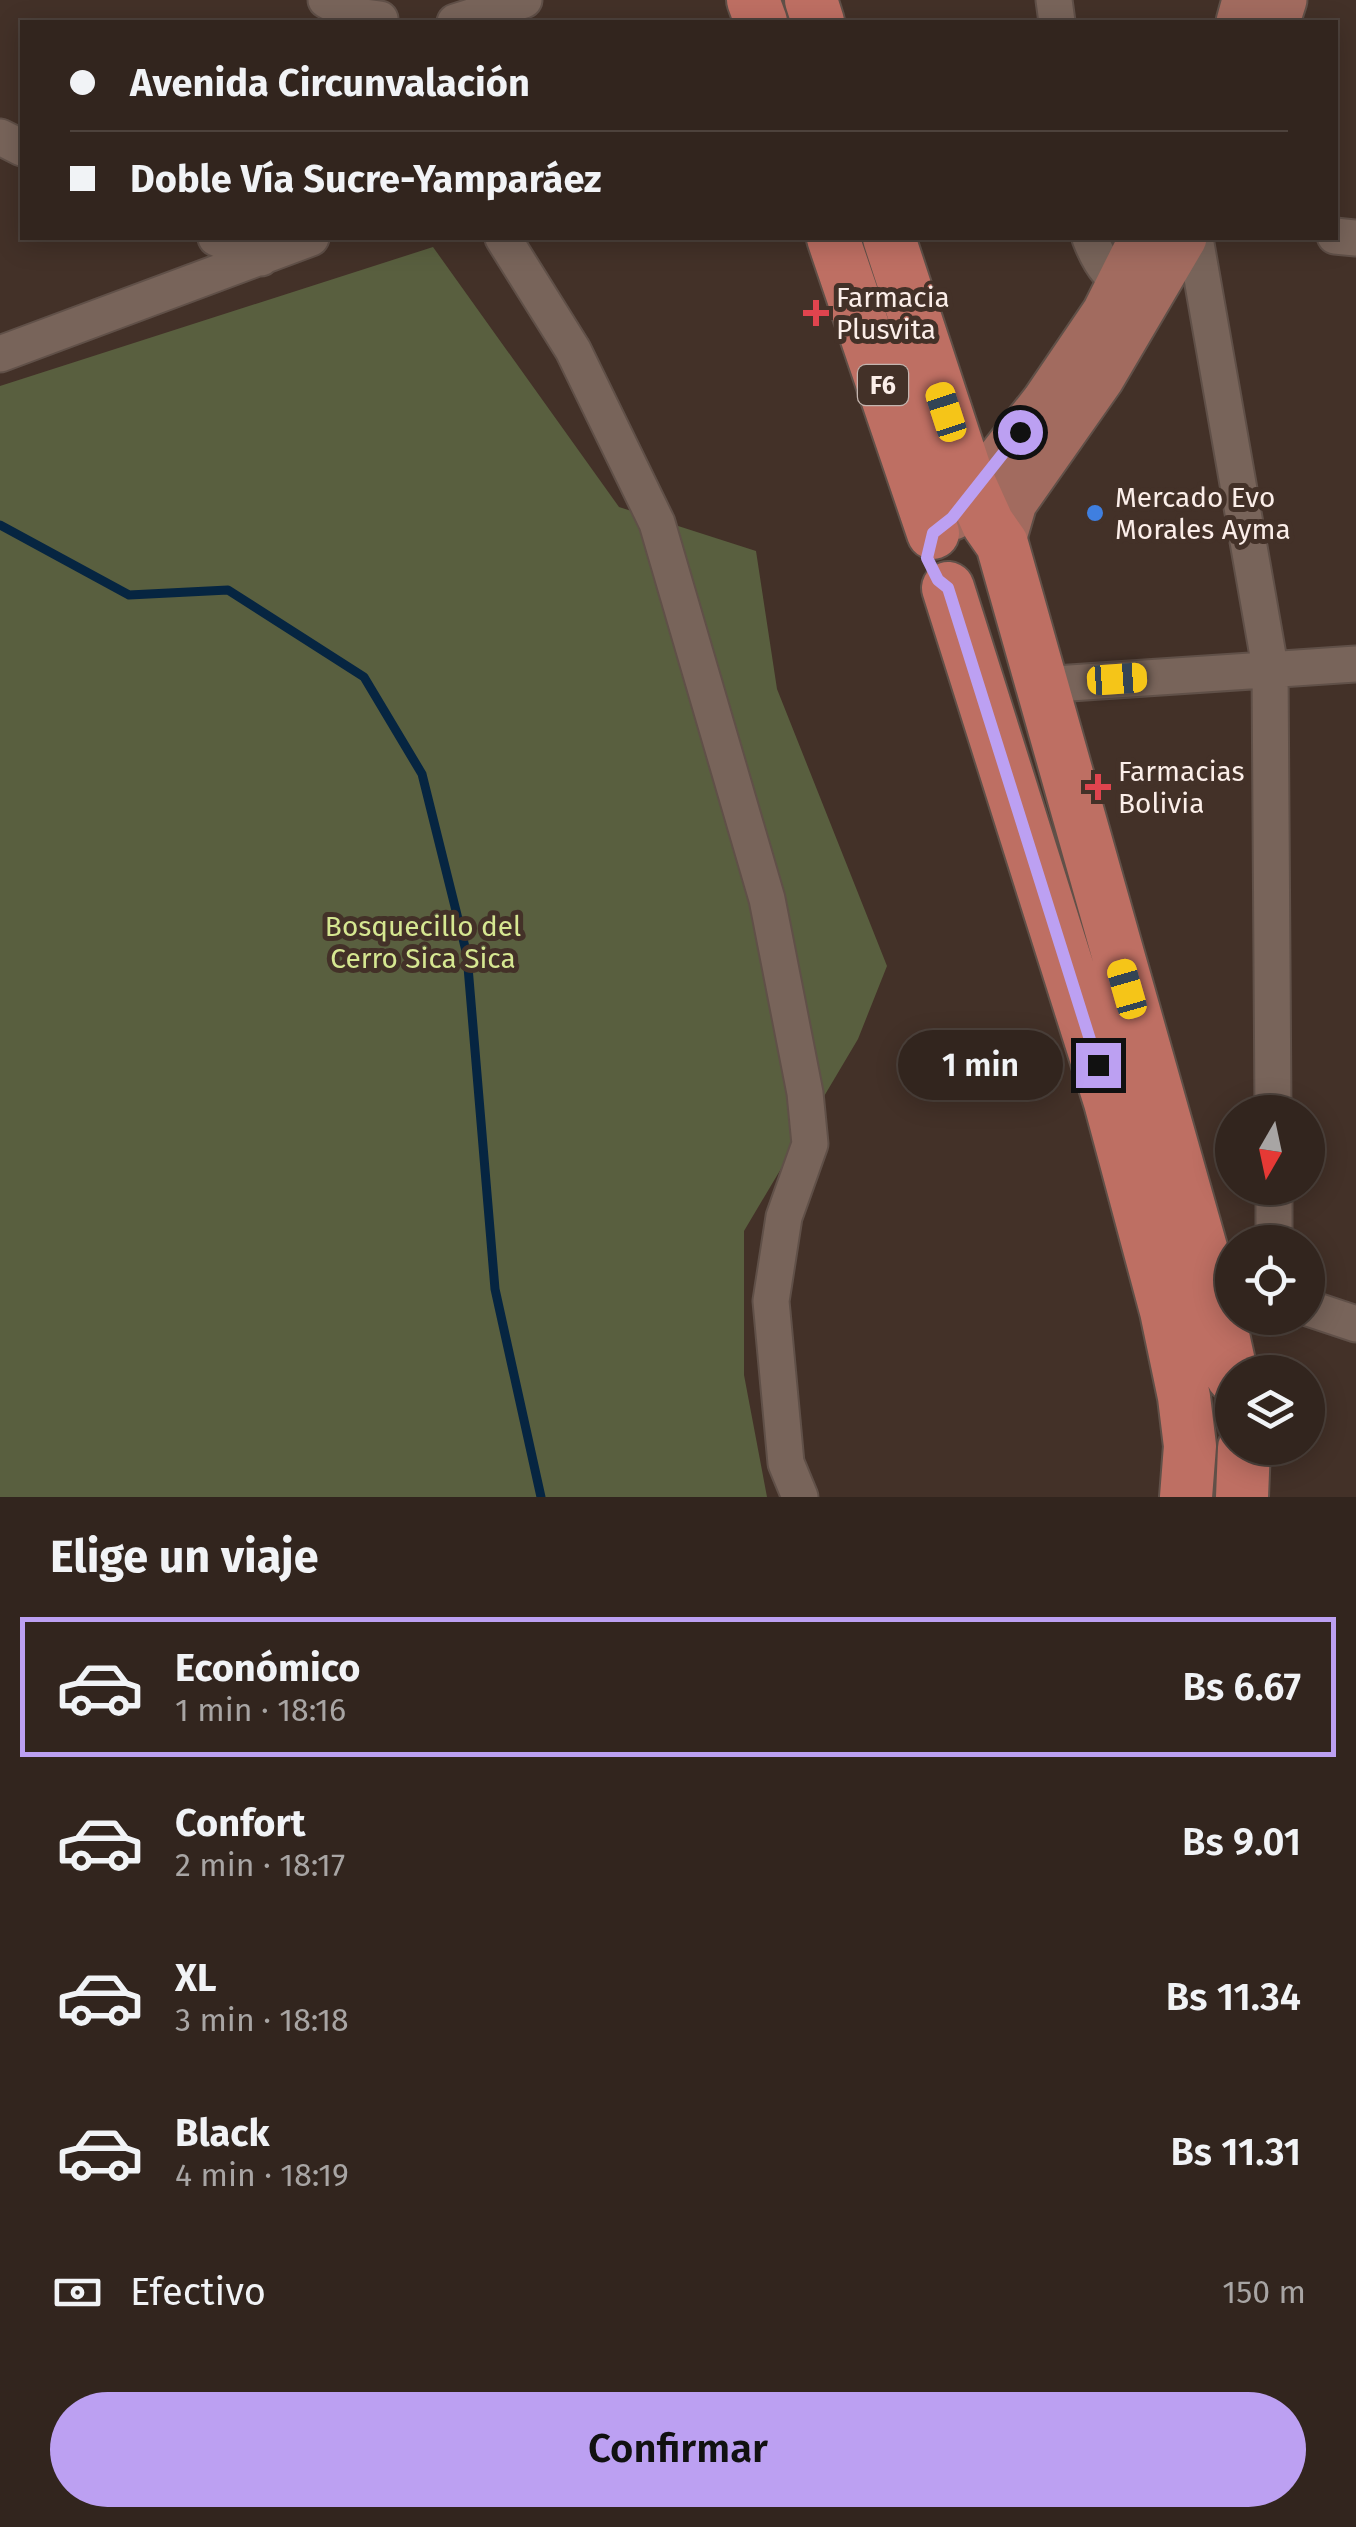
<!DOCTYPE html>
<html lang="es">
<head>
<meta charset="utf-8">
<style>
	body { margin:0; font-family:"Fira Sans",sans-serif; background:#3a2d27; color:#f1f3f6; height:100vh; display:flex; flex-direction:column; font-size:38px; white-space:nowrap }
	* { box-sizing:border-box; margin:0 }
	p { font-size:32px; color:#a8a5a4 }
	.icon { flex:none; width:55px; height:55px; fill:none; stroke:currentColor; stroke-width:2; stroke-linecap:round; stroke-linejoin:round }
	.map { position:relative; height:1497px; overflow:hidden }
	.sheet { display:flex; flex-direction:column; background:#32251e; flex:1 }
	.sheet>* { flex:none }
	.top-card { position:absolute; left:20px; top:20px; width:1318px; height:220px; border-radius:0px; box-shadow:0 5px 25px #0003,0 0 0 2px #4d423c; display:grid; align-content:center; height:220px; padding:0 50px; background:#32251e }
	.needle { width:65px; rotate:189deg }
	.fabs { position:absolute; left:1215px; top:1095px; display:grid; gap:20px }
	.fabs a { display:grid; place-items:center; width:110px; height:110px; border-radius:50%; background:#32251e; box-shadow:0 5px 25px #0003,0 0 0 2px #4d423c; font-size:50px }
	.end { position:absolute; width:45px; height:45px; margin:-22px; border:12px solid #bca0f2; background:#111; box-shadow:0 0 0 5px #111 }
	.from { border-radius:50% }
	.bubble { position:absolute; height:70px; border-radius:35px; background:#32251e; box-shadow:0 5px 25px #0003,0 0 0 2px #4d423c; font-size:32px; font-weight:600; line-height:70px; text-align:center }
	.car { position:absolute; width:30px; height:60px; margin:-30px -15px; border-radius:12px; box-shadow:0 0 8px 2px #0007; background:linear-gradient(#f5c518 24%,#345 0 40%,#f5c518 0 76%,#345 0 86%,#f5c518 0) }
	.top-card b { display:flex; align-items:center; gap:35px; height:95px; font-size:38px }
	.top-card b+b { border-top:2px solid #4d423c }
	.top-card i { width:25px; height:25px; background:#f1f3f6 }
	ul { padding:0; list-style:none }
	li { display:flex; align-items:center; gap:30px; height:140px; margin:0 20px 15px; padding:0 30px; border:5px solid transparent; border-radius:0px }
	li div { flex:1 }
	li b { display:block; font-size:38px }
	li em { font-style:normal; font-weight:600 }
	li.current { border-color:#bca0f2 }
	li>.icon { width:90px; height:90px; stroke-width:1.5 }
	h2 { padding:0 50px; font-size:45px; line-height:120px }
	.pay { display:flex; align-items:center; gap:25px; height:110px; padding:0 50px; font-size:38px }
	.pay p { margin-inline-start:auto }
	.action { display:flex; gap:20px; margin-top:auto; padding:20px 50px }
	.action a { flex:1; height:115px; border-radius:60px; background:#bca0f2; color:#111; font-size:40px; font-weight:600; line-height:115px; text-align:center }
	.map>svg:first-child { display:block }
</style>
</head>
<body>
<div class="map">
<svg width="1356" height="1497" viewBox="0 0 1356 1497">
	<rect width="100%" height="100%" fill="#433128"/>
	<path fill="#595f3f" d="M433,247L619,507L756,551L777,689L887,966L858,1039L744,1231V1375L767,1497H0V386Z"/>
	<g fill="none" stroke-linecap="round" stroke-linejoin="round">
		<path stroke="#062541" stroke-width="9" d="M0,525L129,595L228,590L364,677L422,774L467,955L495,1289L541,1497"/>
		<g stroke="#605048" stroke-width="39">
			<path id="minor" d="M326,0L356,16L380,19
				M1054,0L1057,22
				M455,22L524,0
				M0,137L22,148
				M1335,236L1356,238
				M216,238L261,258
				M503,238L573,350L657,523L767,899L805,1093L810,1144L784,1217L771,1301L786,1463L800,1497
				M1090,238C1101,267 1111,278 1138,294
				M1195,238L1270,667L1273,1112
				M0,354L311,238
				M1040,685L1356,664
				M1274,1188V1242
				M1308,1308L1356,1324"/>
		</g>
		<g stroke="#605048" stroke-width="49">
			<path id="major" d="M1239,22L1245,0
				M1277,22L1284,0
				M953,517L1044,402L1105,312L1142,238
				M1002,544L1014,503L1101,379L1184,238"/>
		</g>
		<g stroke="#605048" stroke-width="56">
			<path id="highway" d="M753,0L761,22
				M811,0L818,22
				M833,238L933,533
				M889,238L969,482L988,524L1002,544L1214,1294L1232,1376
				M948,588L1110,1102L1166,1311L1184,1397L1190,1446L1186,1497
				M1242,1497L1244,1448"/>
		</g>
		<use href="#minor" stroke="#78645a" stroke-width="35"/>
		<use href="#major" stroke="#a26b5f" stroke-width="45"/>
		<use href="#highway" stroke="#be6f63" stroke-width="52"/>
	</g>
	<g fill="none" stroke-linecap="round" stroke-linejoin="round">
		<path stroke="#bca0f2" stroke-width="12" d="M1020,432L952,518L933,533L927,558L938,580L948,588L1098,1065"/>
	</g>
	<g fill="#e0444e" stroke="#433128" stroke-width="4">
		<path d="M811 298h10v10h10v10h-10v10h-10v-10h-10v-10h10z"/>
		<path d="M1093 772h10v10h10v10h-10v10h-10v-10h-10v-10h10z"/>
	</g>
	<circle fill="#3f7fe0" stroke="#433128" stroke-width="4" cx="1095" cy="513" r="10"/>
	<g text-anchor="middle" stroke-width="10" stroke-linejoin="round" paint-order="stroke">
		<rect fill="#433128" stroke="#c4b5af" stroke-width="2.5" x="858" y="365" width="50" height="40" rx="8"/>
		<g font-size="25" font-weight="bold" fill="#fbeee9">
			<text x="883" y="394">F6</text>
		</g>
		<g font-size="28" fill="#fbeee9" stroke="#433128" text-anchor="start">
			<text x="836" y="307">Farmacia<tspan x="836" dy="32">Plusvita</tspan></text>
			<text x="1115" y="507">Mercado Evo<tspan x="1115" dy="32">Morales Ayma</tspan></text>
			<text x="1118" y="781">Farmacias<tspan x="1118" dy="32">Bolivia</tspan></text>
		</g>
		<g font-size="28" fill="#d6e791" stroke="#433128">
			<text x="423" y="936">Bosquecillo del<tspan x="423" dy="32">Cerro Sica Sica</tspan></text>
		</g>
	</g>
</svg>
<div class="fabs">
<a><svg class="needle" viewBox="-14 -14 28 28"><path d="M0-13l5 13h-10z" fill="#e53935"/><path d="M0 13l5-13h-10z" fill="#a8a5a4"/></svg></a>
<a><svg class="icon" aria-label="locate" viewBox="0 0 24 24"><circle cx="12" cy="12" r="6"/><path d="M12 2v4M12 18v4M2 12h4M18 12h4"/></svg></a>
<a><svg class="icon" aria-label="layers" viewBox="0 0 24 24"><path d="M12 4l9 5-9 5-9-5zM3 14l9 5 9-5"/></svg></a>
</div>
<i class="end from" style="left:1020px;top:432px"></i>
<i class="end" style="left:1098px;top:1065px"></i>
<div class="bubble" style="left:898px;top:1030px;width:165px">1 min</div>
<i class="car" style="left:946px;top:412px;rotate:342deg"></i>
<i class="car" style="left:1117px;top:679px;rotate:86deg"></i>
<i class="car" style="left:1127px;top:989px;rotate:344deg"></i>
<div class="top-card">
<b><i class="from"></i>Avenida Circunvalación</b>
<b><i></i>Doble Vía Sucre-Yamparáez</b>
</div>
</div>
<section class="sheet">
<h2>Elige un viaje</h2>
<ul>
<li class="current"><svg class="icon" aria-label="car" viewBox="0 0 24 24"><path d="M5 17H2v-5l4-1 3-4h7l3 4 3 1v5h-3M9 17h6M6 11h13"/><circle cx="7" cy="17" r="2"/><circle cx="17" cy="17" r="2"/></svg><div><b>Económico</b><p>1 min · 18:16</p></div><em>Bs 6.67</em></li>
<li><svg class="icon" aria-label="car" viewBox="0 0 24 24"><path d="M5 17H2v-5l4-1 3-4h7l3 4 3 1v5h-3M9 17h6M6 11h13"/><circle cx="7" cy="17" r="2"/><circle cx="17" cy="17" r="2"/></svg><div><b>Confort</b><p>2 min · 18:17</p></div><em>Bs 9.01</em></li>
<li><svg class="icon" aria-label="car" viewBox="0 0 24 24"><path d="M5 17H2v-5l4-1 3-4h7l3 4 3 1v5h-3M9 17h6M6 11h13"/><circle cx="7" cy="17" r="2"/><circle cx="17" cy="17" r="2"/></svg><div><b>XL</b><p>3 min · 18:18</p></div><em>Bs 11.34</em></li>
<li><svg class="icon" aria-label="car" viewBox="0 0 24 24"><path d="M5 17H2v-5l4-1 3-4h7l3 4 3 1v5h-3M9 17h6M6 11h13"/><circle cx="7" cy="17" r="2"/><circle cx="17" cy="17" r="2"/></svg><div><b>Black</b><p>4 min · 18:19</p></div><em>Bs 11.31</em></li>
</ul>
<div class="pay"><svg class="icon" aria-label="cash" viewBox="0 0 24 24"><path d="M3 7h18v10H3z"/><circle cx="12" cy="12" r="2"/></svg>Efectivo<p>150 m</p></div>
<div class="action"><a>Confirmar</a></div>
</section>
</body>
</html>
